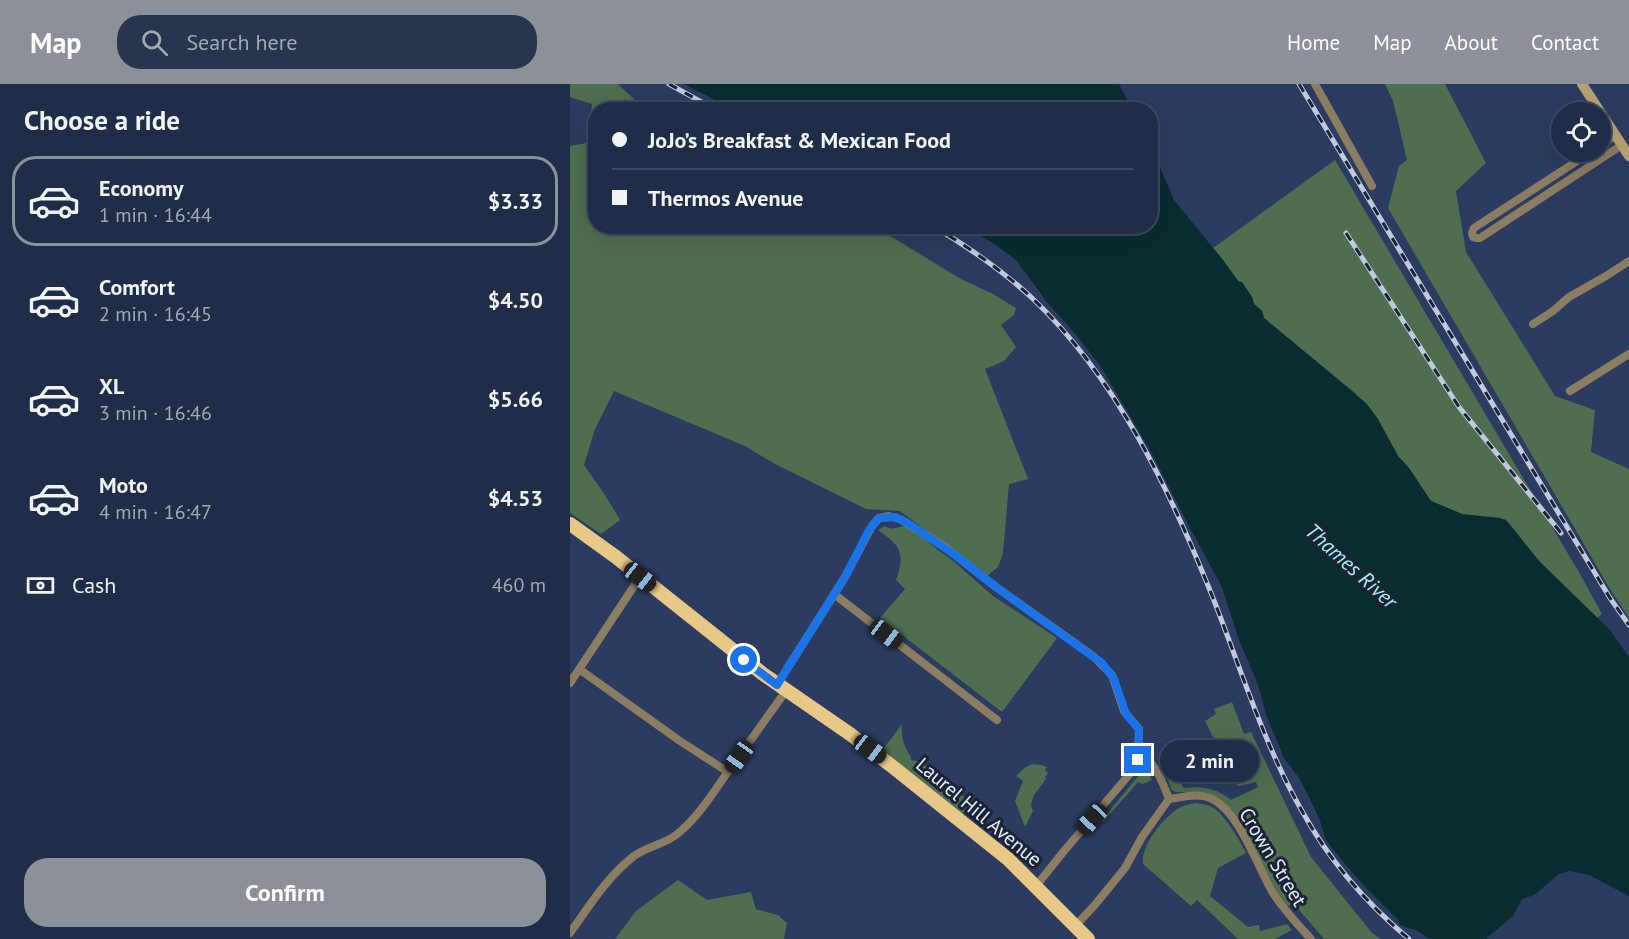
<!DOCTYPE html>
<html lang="en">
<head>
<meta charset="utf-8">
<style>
	body { margin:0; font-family:"PT Sans",sans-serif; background:#28354f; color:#f1f3f6; height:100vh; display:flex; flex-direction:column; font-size:22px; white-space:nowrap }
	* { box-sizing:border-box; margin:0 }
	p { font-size:20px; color:#a2a8b4 }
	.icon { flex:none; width:33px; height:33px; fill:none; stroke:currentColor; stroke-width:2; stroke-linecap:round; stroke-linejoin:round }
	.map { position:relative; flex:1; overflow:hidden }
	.details { display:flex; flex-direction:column; background:#202d48; width:570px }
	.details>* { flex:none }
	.banner { position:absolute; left:18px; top:18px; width:570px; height:132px; border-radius:24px; box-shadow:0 6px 24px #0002,0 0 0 2px #3d4960; display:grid; align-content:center; height:132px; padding:0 24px; background:#202d48 }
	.tools { position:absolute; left:981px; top:18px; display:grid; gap:12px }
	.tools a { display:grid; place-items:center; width:60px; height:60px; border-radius:50%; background:#202d48; box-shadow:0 6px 24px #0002,0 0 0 2px #3d4960; font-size:30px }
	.end { position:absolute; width:27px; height:27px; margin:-14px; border:8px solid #1a73e8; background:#fff; box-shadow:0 0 0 3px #fff }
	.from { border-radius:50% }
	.bubble { position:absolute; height:42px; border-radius:21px; background:#202d48; box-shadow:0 6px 24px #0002,0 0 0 2px #3d4960; font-size:20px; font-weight:800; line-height:42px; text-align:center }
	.car { position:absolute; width:18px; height:36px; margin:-18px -9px; border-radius:8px; box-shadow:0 0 4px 2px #0007; background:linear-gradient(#222 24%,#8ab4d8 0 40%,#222 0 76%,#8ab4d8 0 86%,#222 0) }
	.banner b { display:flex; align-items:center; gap:21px; height:57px; font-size:22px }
	.banner b+b { border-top:2px solid #3d4960 }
	.banner i { width:15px; height:15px; background:#f1f3f6 }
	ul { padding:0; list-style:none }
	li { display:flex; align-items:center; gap:18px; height:90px; margin:0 12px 9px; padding:0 12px; border:3px solid transparent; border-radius:24px }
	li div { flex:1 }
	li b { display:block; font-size:22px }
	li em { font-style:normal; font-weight:800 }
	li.current { border-color:#8c9099 }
	li>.icon { width:54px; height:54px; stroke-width:1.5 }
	h2 { padding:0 24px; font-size:27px; line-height:72px }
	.pay { display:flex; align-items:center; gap:15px; height:66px; padding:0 24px; font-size:22px }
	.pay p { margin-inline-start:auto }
	.primary-button { display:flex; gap:12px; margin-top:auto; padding:12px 24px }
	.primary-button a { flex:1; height:69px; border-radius:24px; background:#8c9099; color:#fff; font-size:24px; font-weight:800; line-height:69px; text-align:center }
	header { display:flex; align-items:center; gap:36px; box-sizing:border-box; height:84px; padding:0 30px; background:#8c9099; color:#fff }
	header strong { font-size:28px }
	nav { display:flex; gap:33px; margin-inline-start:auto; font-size:21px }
	.search { width:420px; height:54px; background:#28354f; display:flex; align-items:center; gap:15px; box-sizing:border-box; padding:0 21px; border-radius:24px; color:#a2a8b4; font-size:22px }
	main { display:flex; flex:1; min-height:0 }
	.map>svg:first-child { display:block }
</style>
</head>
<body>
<header>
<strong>Map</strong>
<div class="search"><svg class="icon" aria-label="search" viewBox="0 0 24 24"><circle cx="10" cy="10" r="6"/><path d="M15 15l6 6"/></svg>Search here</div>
<nav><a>Home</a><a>Map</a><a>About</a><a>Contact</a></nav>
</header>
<main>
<section class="details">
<h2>Choose a ride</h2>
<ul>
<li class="current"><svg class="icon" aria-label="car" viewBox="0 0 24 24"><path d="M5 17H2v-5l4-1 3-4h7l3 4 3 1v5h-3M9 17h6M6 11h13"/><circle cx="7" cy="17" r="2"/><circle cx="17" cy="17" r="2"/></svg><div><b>Economy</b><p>1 min · 16:44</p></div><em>$3.33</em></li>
<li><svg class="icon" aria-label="car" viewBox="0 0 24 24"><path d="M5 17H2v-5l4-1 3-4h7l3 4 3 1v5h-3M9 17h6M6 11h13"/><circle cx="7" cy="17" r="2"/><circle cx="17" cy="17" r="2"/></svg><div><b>Comfort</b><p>2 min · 16:45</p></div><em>$4.50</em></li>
<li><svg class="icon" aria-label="car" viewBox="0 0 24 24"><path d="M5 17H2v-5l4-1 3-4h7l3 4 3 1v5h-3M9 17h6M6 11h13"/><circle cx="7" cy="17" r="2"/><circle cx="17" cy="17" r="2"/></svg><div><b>XL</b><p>3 min · 16:46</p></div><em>$5.66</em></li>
<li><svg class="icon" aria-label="car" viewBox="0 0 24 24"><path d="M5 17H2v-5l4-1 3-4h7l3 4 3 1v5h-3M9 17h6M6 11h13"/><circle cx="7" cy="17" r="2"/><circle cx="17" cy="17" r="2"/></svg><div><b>Moto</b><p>4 min · 16:47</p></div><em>$4.53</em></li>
</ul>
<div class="pay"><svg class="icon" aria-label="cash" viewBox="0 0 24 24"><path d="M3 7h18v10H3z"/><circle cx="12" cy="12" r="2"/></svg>Cash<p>460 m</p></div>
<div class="primary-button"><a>Confirm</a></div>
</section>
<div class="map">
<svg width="1059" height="855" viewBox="0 0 1059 855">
	<rect width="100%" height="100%" fill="#2b3c60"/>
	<path fill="#4f6d4f" d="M0,0H48L66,17L93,25L26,26V142L297,143L322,153L389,194L423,210L446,224L444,231L431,241L446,263L434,277L415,285L458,395L439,400L433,469L428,483L417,492L330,427L296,425L205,380L175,362L44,307L25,345L14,381L35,411L50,436L31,450L0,429V62L17,59L22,20L0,13Z
		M815,0H875L916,79L886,107L896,168L985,312L1025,326L1021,368L1059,385V534L1040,505L818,124L829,82L837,76L823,17Z
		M765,76L1010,490L1032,530L1027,534L969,477L938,438L892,430L861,417L839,384L828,372L819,356L785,309L694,234L692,227L684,220L682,213L668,197L653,176L643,164Z
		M315,442C321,447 327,443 334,442L349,450L368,466L382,476L423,512L487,554L432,628L310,534L335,505L326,496C336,469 330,461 308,446Z
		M662,618L674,650L681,648L741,773L802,849L811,855H754L724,820L718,822L709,812L673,744L631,708H605L601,705L591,674L601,664L613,704C633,702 646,704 661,716L688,703L686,698L669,702L654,693L652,689L654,687L647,676L657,671L674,672L675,660L660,659L649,665L635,637L646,630L644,625Z
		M332,640C331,653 334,663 341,673V676C365,678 379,717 406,714L391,731L311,668Z
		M462,680L471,681L477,683L475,686L478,689L475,693L476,695L464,711L461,721L463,727L455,743L445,717L453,697L446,692L456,683Z
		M575,684L582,696L573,700L568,698L533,738L532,736Z
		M625,719C632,720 638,720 644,724C655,732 670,756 676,769L648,784L640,812L678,843L689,841L690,847L717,840L722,846L705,855H668L627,816L621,822L573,780C571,761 592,736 607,725C612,722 619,720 625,719Z
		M108,796L137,816L181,808L186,825L208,831L217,839L214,855H45L66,827Z"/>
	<path fill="#092c30" d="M114,0H549L562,25H162Z
		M581,62L604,116L653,176L668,197L672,198L682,213L684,220L692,227L694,234L796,319L808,335L828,372L839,384L861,417L892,430L930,434L936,436L969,477L1040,546L1059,573V812L1019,791L1000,787L989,790L964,811L952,815L943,832L916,855H859L848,847L830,841L828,836L794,802L770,774L756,756L750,737L739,713L729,694L714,674L695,628L693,618L687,598L669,556L652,503L619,442L581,368L533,286L508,253L477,218L446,176L423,159L394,143L580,142Z"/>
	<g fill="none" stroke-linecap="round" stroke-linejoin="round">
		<path stroke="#8b7d61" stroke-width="8" d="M745,0L802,102
			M1030,61L1046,51
			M1021,68L904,144L902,149L903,153L907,154H910L1052,61
			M963,240L983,227L999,213L1036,192L1059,177
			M1000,307L1059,270
			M264,510L427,636
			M9,585L110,657L158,688
			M0,599L70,493
			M207,601L275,493L302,442L309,434L319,432L330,435L375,463L426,503L523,572L542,591L554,627L569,645L568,676L564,685L552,699L494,767L466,802
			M569,668C585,679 592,696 599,715
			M505,842L524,822L555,784L572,753L599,715C614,713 630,708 644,716C670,730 688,784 703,809C714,826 727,840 741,855
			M0,849C20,821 37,793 64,772C79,761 98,760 112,746C130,730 143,709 157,689C177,662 196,634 216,607"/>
		<path stroke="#b7a073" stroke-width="10" d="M1012,0L1059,72"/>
		<path stroke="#e8c886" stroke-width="14" d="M0,440L46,473L193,590L280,650L323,683L438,775L518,855"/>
		<g stroke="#bfcadf" stroke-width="5">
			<path id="rail" d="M99,0L146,26
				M729,0L1040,514L1059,541
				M363,142C398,163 432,186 462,214C546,293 601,408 643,514C671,585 694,661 732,727C759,776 796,819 839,855
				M776,149L889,323L991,449"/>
		</g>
		<use href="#rail" stroke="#1c2434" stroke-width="3" stroke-dasharray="9" stroke-linecap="butt"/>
	</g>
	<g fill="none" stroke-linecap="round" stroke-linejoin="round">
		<path stroke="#1a73e8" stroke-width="8" d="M174,576L207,601L275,493L299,446L309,434L325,433L336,438L384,470L426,503L532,579L544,595L556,630L569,645L568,676"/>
	</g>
	<g text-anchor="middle" stroke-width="6" stroke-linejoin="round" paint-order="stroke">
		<g font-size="20" fill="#e3ecfe" stroke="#1c2434">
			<text transform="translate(409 728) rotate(40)" y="7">Laurel Hill Avenue</text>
			<text transform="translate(703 773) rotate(59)" y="7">Crown Street</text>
		</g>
		<g font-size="21" font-style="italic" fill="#a2eff8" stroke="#1c2434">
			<text transform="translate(781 482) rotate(42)" y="7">Thames River</text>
		</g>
	</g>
</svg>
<div class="tools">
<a><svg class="icon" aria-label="locate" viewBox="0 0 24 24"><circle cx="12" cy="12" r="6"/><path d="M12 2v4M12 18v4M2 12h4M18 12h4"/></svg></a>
</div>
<i class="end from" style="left:174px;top:576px"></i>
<i class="end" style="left:568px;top:676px"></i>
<div class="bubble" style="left:590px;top:656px;width:99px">2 min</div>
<i class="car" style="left:70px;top:493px;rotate:128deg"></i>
<i class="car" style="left:316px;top:550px;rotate:127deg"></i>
<i class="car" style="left:300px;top:665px;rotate:127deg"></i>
<i class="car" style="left:169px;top:673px;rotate:215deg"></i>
<i class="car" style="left:522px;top:735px;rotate:223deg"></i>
<div class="banner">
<b><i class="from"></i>JoJo’s Breakfast &amp; Mexican Food</b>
<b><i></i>Thermos Avenue</b>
</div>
</div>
</main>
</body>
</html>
